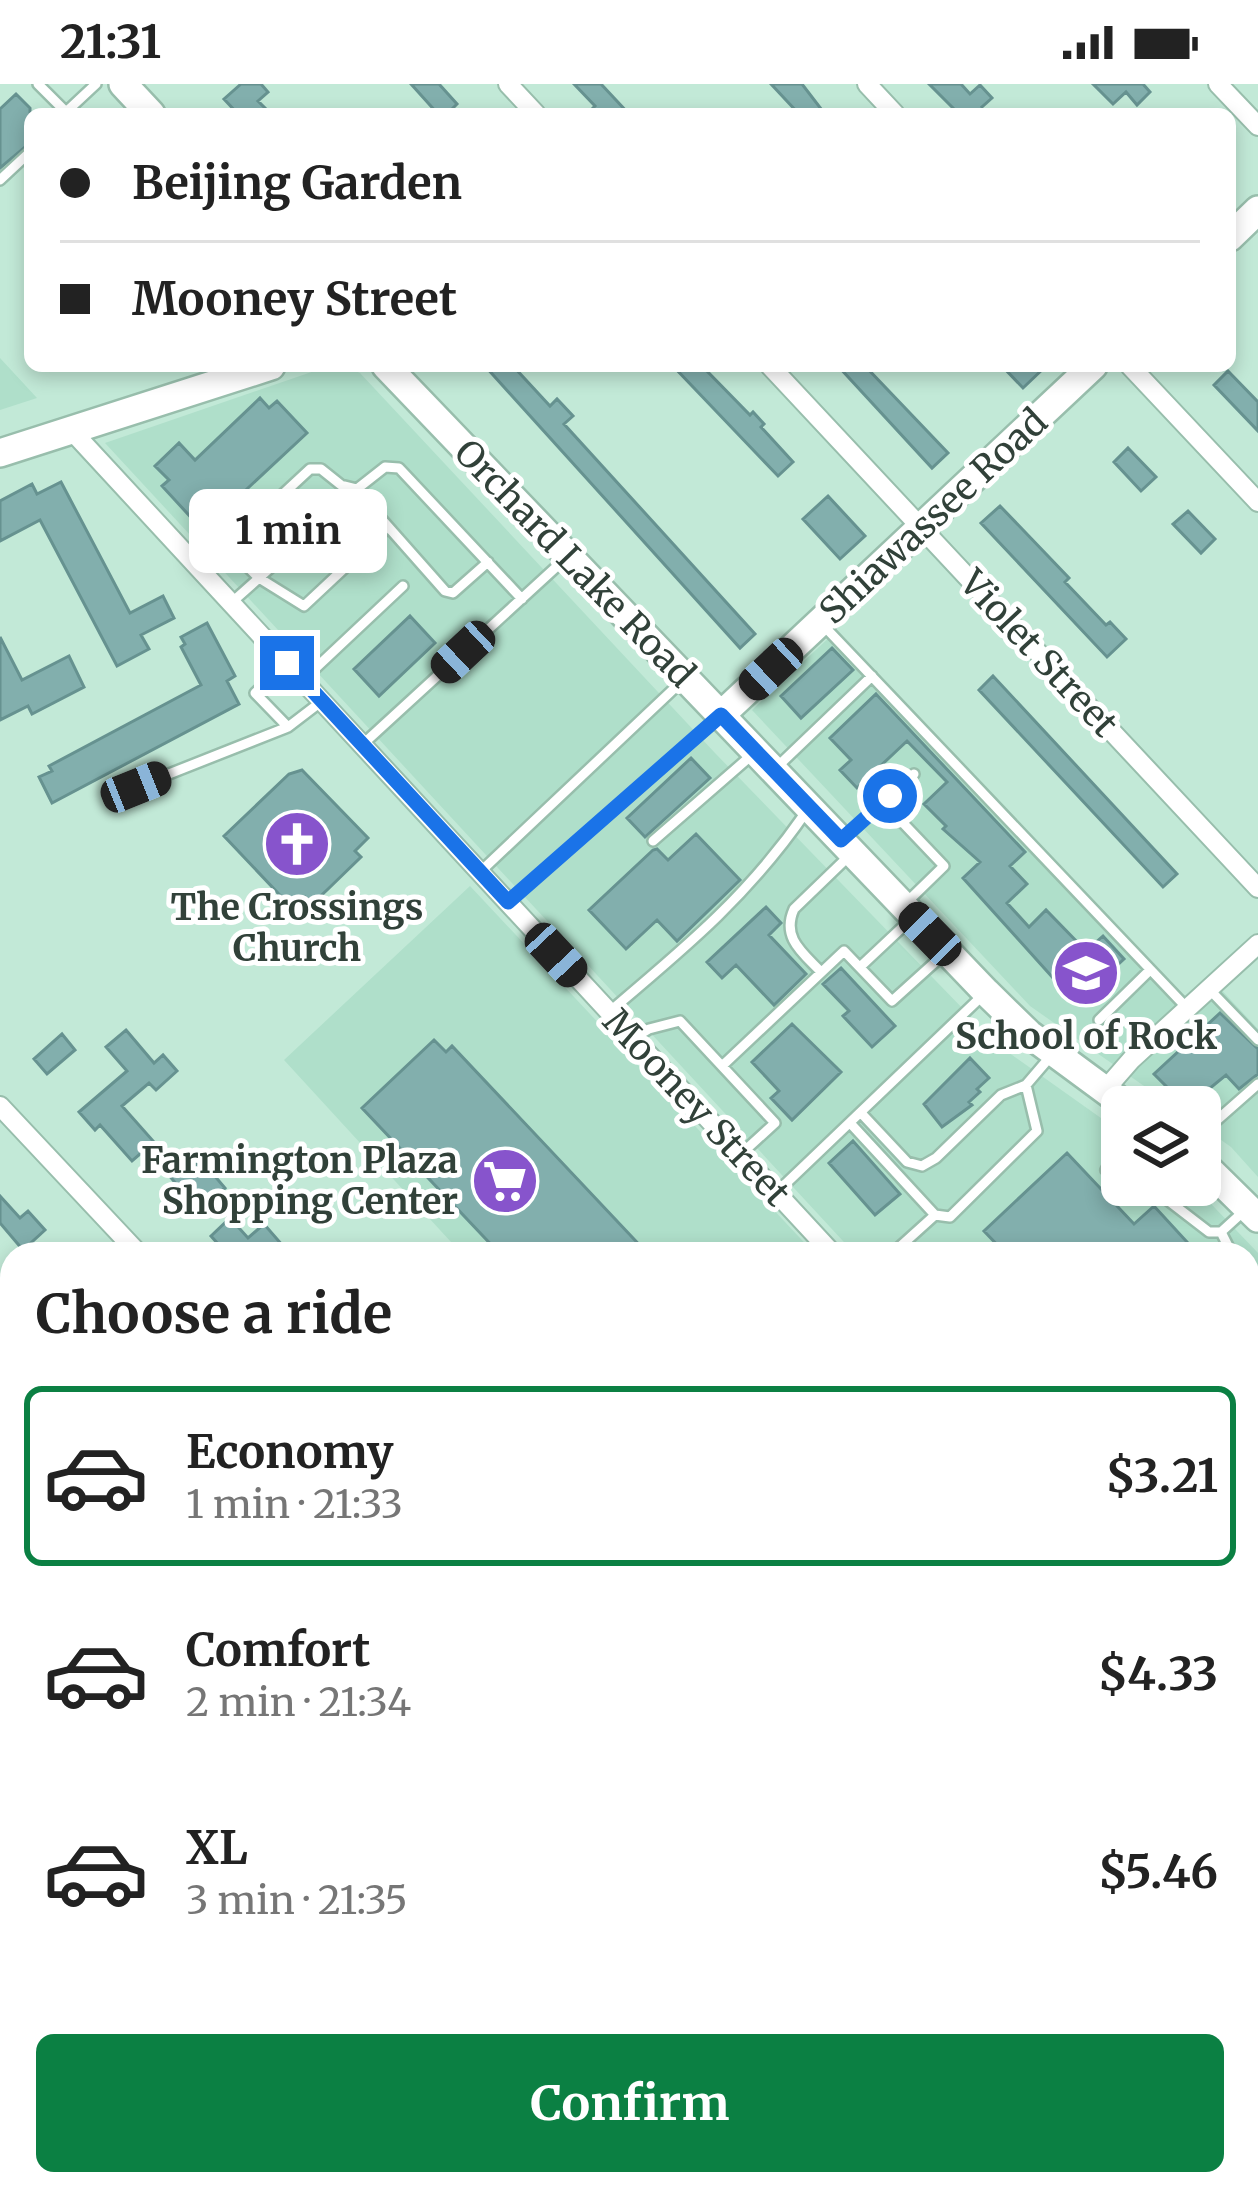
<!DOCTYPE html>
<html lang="en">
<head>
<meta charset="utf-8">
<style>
	body { margin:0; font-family:Merriweather,serif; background:#f6f6f6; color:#222; height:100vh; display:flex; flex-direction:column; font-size:45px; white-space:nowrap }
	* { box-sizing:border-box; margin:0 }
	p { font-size:39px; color:#767676 }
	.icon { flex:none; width:66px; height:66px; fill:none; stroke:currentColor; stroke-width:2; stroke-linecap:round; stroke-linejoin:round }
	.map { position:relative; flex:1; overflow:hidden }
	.sheet { position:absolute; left:0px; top:1158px; width:1260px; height:954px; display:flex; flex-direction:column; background:#fff; border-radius:36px 36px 0 0; box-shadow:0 6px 18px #0003 }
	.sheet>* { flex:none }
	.top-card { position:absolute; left:24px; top:24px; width:1212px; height:264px; border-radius:18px; box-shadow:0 6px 18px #0003; display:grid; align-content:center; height:264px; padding:0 36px; background:#fff }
	.controls { position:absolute; left:1101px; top:1002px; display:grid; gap:24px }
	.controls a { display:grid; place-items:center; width:120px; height:120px; border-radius:18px; background:#fff; box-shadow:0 6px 18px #0003; font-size:60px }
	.end { position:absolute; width:54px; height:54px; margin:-27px; border:15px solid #1a73e8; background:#fff; box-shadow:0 0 0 6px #fff }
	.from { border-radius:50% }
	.bubble { position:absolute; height:84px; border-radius:18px; background:#fff; box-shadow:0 6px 18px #0003; font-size:39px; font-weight:700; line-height:84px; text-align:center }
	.car { position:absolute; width:36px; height:72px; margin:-36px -18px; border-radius:15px; box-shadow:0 0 9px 3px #0007; background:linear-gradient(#222 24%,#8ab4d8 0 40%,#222 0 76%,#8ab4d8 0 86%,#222 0) }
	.top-card b { display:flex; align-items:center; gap:42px; height:114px; font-size:45px }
	.top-card b+b { border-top:3px solid #e0e0e0 }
	.top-card i { width:30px; height:30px; background:#222 }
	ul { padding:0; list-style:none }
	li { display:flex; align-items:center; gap:36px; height:180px; margin:0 24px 18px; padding:0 12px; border:6px solid transparent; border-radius:18px }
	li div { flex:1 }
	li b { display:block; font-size:45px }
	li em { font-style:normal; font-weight:700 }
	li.selected { border-color:#0b8043 }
	li>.icon { width:108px; height:108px; stroke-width:1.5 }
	h2 { padding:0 36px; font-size:54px; line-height:144px }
	.primary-button { display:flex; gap:24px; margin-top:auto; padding:24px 36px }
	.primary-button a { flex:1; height:138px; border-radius:18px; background:#0b8043; color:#fff; font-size:48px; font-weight:700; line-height:138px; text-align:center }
	.status { display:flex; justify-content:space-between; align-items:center; height:84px; padding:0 60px; background:#fff; direction:ltr }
	.status svg { height:33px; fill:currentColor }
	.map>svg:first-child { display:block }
</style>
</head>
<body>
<div class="status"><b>21:31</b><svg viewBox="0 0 49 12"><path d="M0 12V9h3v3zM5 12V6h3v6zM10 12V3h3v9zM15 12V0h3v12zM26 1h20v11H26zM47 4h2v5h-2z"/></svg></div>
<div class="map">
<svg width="1258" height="2112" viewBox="0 0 1258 2112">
	<rect width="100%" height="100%" fill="#c2e9d7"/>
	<path fill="#afdfca" d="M0,274L37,314L0,326Z
		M329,282H345L360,289L715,669L998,961L1122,1049V1101H1193L1258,1169V1342L1248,1344V1170H855L105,359Z
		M835,548L1187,924L1215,899L1258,945V1093L1231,1063L1200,1041V1023H1174L1030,922L752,626Z
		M470,802L815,1170H462L284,976Z
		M1258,1410V1658L1248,1668V1412Z"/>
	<path fill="#82afad" stroke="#669290" stroke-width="3" d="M241,0H261L268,8L258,17L271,30H238L224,15Z
		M411,0H439L457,20L447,30H438Z
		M574,0H601L629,30H587L595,22Z
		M771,0H802L825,30H799Z
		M929,0H961L970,10L980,1L992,14L982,23L988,30H959Z
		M1093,0H1143L1150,8L1137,21L1126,8L1113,20Z
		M16,10L30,24V59L0,84V25Z
		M485,282H513L550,322L557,315L573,332L564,340L755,550L740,564Z
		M673,282H702L750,331L753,328L764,340L761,343L793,378L778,392Z
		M838,282H865L948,369L932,384Z
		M1002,282H1046L1023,304Z
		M1228,287L1258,318V347L1214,301Z
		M260,314L269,324L277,317L307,349L233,418L228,413L198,441L162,402L169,396L155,382L179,359L195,376Z
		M1128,364L1156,393L1141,407L1114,378Z
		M61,398L130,529L163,512L174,534L141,551L149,565L117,582L40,436L0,457V417L32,400L37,410Z
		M828,412L865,452L840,475L803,435Z
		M1000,422L1069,494L1065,498L1106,541L1110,538L1126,555L1107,573L981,439Z
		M1188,427L1215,455L1201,469L1173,440Z
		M410,532L435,559L379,612L354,585Z
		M207,539L235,592L227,597L239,620L52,719L39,693L52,687L49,682L201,601L181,563L185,560L181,553Z
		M0,553L22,596L69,572L84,603L32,630L28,622L0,636Z
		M832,564L853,586L801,634L781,612Z
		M993,592L1177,790L1163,803L979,606Z
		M876,610L1025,768L1010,782L1027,800L1007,819L1029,843L1046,826L1086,867L1103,852L1124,875L1081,915L1070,903L1063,905L963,794L980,778L943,745L946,742L924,720L947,698L907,657L857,704L840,686L851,676L830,654Z
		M691,674L710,694L645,753L627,734Z
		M302,686L368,754L355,767L361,773L327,806L312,820L305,813L293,825L224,752L289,690Z
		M696,750L740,796L677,857L657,836L626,865L589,826L653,766L657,765L668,776Z
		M766,823L781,839L769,851L806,890L774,921L736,881L722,894L707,878Z
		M841,884L895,942L872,963L843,932L849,927L823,900Z
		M1220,929L1258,965V990L1239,1005L1226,991L1187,1023L1154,990Z
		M792,940L841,988L792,1036L771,1014L779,1007L752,978Z
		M126,946L154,979L163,971L177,987L156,1006L149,999L122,1022L154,1058L132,1077L100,1041L95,1046L79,1028L127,987L106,963Z
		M62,950L75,966L47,990L34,975Z
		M434,956L446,968L452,962L648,1170H500L362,1024Z
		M970,974L989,994L977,1005L980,1008L969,1018L972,1021L942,1043L924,1020Z
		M853,1057L900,1110L875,1131L829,1079Z
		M178,1067L192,1084L201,1076L225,1104L191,1133L176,1116L184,1109L161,1082Z
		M1067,1069L1134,1140L1154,1122L1198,1170H1006L984,1147Z
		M0,1112L20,1134L28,1127L45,1146L23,1166L0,1139Z
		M230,1134L248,1154L264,1140L290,1170H227L211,1152Z"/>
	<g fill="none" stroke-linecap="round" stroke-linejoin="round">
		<g stroke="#98beac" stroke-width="14">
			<path id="lane" d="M38,0L66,28L96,0
				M0,96L30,68
				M357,405L384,438L383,448L304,522L259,494Z
				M384,438L445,507L453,509L488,478
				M231,519L259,494L227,462L310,385H321L341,401L357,405L385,383L399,384L522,515
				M823,541L1187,924
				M287,579L255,609L288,643
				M303,596L403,502
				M362,661L566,474
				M778,682L872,592
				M136,703L288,643L322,617
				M904,740L944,782L907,818
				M843,755L914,690
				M653,757L753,670
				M480,788L681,598
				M508,818L716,636
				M860,883L910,836
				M821,888C803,869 781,854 794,825L851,770
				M1209,905L1258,956
				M609,928C686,863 748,812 806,728
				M1099,936L1150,886
				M634,954L649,945L680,937L775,1039L741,1070
				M722,982L844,867L892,917L943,871
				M862,1030L907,1078L922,1082L936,1074L1001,1011L1026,1001L1050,973
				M851,1040L935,1131L950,1133L1037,1047L1026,1001
				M1200,1051L1258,1000
				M1122,1073L1111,1077L1106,1086L1128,1109H1140L1148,1101
				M1148,1101L1209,1148H1221L1244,1127
				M777,1108L982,912
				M1221,1148L1232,1170
				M894,1168L935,1131
				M1248,1189L1258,1200
				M1248,1405L1258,1413
				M7,1465L12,1464
				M0,1525L12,1538
				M1248,1548L1258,1536"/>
		</g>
		<g stroke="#98beac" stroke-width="22">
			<path id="street" d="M508,0L536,30
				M867,0L895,30
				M1218,0L1258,42
				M770,282L1258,804
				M1130,282L1258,418
				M72,347L833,1170
				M1104,1007L1131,976L1258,860
				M0,1022L139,1170"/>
		</g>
		<g stroke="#98beac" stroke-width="32">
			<path id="secondary" d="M123,0L151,30
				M1230,153L1258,126
				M386,282L986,908L1029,950L1128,1023
				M0,369L271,282
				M721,631L1093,282
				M1200,1077L1258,1134
				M1248,1371L1258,1368
				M0,1614L12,1611"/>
		</g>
		<use href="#lane" stroke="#fff" stroke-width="9"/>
		<use href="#street" stroke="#fff" stroke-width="18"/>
		<use href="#secondary" stroke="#fff" stroke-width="27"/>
	</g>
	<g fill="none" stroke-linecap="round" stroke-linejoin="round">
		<path stroke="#1a73e8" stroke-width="15" d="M287,579L508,818L721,631L841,756L890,712"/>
	</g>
	<defs>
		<g id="church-disc" transform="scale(3.45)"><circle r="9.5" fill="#8754cc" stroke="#fff"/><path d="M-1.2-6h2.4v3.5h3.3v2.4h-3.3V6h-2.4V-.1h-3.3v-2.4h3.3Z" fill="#fff"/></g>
		<g id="school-disc" transform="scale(3.45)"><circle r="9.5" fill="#8754cc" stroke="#fff"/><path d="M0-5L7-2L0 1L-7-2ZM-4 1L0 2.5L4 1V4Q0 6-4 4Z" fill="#fff"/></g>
		<g id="supermarket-disc" transform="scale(3.45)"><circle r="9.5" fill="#8754cc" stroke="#fff"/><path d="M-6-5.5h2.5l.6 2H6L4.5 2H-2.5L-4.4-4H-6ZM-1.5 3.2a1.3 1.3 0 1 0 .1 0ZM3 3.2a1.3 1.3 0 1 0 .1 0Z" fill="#fff"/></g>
	</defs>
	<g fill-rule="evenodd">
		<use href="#church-disc" x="297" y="760"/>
		<use href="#school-disc" x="1086" y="889"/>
		<use href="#supermarket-disc" x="505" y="1097"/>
	</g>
	<g text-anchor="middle" stroke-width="10" stroke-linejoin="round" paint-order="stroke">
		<g font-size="36" fill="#314139" stroke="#fff">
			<text transform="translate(933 432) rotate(-43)" y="13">Shiawassee Road</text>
			<text transform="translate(575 479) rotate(46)" y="13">Orchard Lake Road</text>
			<text transform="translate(1039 569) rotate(47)" y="13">Violet Street</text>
			<text transform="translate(697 1023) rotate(47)" y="13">Mooney Street</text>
		</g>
		<g font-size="36" font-weight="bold" fill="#314139" stroke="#fff">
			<text x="297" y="836">The Crossings<tspan x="297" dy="41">Church</tspan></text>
			<text x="1086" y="965">School of Rock</text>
			<text x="458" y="1089" text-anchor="end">Farmington Plaza<tspan x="458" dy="41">Shopping Center</tspan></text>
		</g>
	</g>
</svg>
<div class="controls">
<a><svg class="icon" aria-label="layers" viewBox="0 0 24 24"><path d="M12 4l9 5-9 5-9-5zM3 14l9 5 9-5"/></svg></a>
</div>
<i class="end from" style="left:890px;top:712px"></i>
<i class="end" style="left:287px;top:579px"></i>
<div class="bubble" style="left:189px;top:405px;width:198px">1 min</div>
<i class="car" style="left:463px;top:568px;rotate:227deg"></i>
<i class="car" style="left:771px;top:585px;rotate:227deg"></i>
<i class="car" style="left:136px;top:703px;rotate:68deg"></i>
<i class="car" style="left:930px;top:850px;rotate:316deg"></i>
<i class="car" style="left:556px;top:871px;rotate:137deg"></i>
<div class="top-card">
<b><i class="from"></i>Beijing Garden</b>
<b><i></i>Mooney Street</b>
</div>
<section class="sheet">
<h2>Choose a ride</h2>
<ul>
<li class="selected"><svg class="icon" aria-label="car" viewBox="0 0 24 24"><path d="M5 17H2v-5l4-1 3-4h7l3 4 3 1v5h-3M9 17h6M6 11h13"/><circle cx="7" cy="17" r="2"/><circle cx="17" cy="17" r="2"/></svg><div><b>Economy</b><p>1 min · 21:33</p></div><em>$3.21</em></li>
<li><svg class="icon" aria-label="car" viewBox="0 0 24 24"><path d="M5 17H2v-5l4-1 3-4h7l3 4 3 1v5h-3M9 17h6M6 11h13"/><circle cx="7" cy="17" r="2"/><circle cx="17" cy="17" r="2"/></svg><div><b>Comfort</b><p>2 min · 21:34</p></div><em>$4.33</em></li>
<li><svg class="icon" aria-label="car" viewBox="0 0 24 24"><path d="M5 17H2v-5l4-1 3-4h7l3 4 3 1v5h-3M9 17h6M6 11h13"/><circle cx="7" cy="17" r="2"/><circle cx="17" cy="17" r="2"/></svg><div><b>XL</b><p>3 min · 21:35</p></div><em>$5.46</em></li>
</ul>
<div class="primary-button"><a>Confirm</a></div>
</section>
</div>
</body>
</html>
